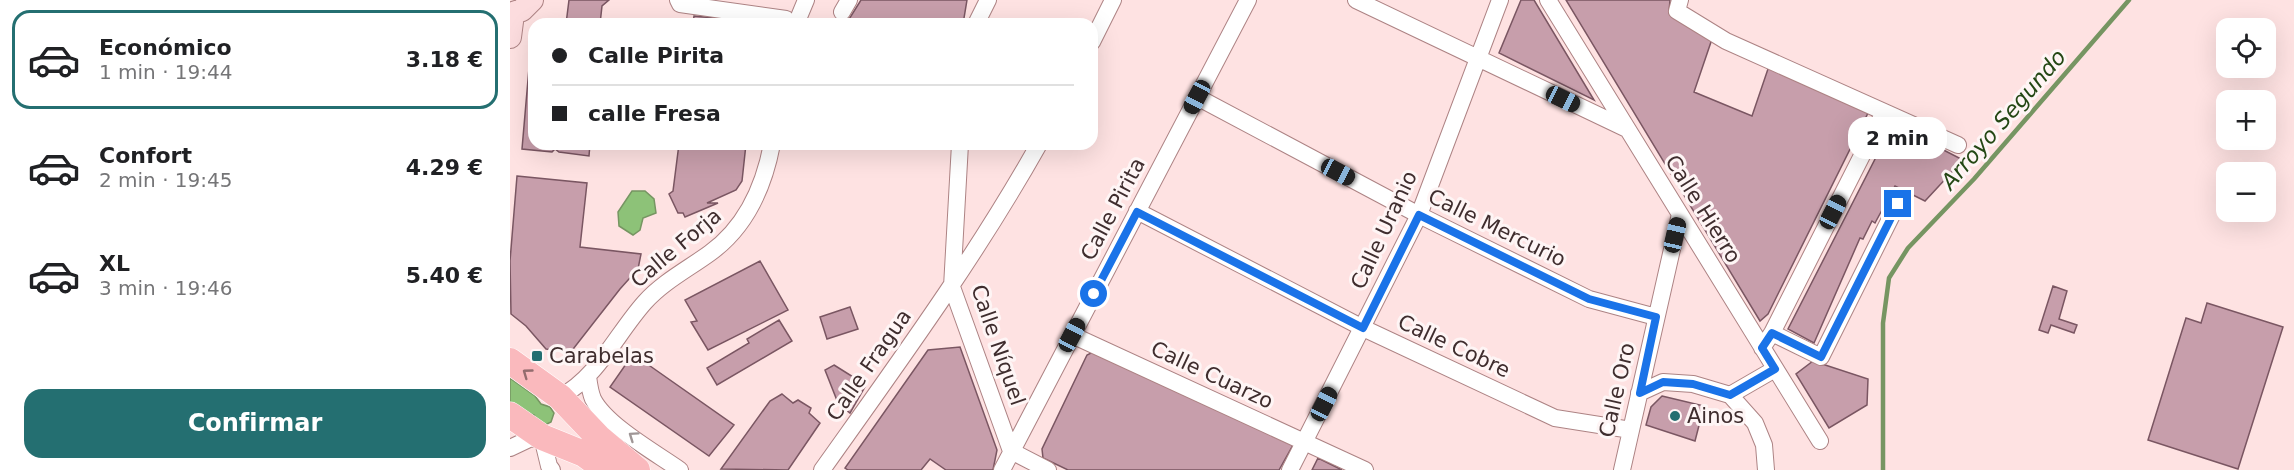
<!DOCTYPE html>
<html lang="es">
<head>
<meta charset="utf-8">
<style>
	body { margin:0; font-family:"DejaVu Sans",sans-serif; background:#f6f6f6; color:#202124; height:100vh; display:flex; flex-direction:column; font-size:22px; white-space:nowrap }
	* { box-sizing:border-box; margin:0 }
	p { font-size:20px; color:#757577 }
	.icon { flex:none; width:33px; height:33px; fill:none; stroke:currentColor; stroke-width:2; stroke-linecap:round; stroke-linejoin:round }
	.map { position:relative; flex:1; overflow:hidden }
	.sheet { display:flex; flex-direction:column; background:#fff; width:510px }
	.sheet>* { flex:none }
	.hud { position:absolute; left:18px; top:18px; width:570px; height:132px; border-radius:18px; box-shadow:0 6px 24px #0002; display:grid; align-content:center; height:132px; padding:0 24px; background:#fff }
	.controls { position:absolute; left:1706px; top:18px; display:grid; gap:12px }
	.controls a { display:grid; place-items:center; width:60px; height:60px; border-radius:12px; background:#fff; box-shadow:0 6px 24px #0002; font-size:30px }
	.end { position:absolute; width:27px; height:27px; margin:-14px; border:8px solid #1a73e8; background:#fff; box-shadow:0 0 0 3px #fff }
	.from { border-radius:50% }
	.bubble { position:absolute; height:42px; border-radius:18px; background:#fff; box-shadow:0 6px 24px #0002; font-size:20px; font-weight:700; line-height:42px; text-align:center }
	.car { position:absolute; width:18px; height:36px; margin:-18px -9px; border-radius:8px; box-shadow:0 0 4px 2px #0007; background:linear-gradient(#222 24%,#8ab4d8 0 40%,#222 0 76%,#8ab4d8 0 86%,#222 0) }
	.hud b { display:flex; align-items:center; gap:21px; height:57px; font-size:22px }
	.hud b+b { border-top:2px solid #e0e0e0 }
	.hud i { width:15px; height:15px; background:#202124 }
	ul { padding:10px 0 0; list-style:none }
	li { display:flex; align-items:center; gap:18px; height:99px; margin:0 12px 9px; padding:0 12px; border:3px solid transparent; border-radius:18px }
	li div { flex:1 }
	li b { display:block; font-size:22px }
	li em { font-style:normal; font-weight:700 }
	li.active { border-color:#246f71 }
	li>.icon { width:54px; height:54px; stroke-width:1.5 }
	.primary-button { display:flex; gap:12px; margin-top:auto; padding:12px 24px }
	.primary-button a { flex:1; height:69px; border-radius:18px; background:#246f71; color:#fff; font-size:24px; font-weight:700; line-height:69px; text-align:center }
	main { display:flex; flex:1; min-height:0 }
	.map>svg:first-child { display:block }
</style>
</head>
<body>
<main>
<section class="sheet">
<ul>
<li class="active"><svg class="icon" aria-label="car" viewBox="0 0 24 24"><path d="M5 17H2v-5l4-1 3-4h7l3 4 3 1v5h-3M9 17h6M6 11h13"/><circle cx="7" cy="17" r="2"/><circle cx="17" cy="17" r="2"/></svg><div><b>Económico</b><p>1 min · 19:44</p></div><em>3.18 €</em></li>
<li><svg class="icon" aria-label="car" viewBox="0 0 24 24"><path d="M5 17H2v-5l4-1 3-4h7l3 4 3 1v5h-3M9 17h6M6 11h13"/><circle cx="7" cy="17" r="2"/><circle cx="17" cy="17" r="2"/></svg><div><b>Confort</b><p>2 min · 19:45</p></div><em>4.29 €</em></li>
<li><svg class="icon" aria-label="car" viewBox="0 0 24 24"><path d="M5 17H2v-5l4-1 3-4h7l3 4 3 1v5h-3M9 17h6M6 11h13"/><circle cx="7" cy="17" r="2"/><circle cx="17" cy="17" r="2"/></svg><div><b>XL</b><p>3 min · 19:46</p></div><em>5.40 €</em></li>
</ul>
<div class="primary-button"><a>Confirmar</a></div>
</section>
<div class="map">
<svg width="1784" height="470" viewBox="0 0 1784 470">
	<rect width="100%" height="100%" fill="#fee2e2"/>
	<path fill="#8dc278" stroke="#769562" stroke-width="1.5" d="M122,191H135L144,199L146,213L133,218L130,230L123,235L109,226L108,212Z
		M0,378L25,396L31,404L40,407L44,413L41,422L35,425L28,423L24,415L15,413L0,402Z"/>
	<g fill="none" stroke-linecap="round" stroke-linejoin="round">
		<path stroke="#769562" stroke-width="4.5" d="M1373,470V323L1379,278L1398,248L1464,179L1619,0"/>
	</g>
	<path fill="#c79eab" stroke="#7a5662" stroke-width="1.5" d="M59,0H99L92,6L90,24H56Z
		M351,0H457L453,24H336Z
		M1011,0H1024L1084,100L989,53Z
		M1056,0H1160L1159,13L1203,36L1184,92L1242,116L1260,63L1358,113L1258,314L1250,321Z
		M184,16L251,23L183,24Z
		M21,45L24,46V144H80L79,156L49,152L45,149L42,152L12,149Z
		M1383,124L1453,160L1415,201L1385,186L1365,223L1362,221L1353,239L1350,238L1304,343L1278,329Z
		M169,144H236L232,181L226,190L197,203H208L175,217L173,213H168L159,194L163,191Z
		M7,176L77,183L70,247L131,254L128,269L110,289L60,353L50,347L45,350L36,349L16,326L1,314L0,261Z
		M250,261L278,310L198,350L181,322L187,321L175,300Z
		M1543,286L1557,291L1549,319L1567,325L1564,333L1541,325L1538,333L1529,330Z
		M1697,303L1773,327L1728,469L1638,440L1676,318L1691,323Z
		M340,307L348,329L317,339L310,317Z
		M269,320L282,341L207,385L197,368L239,343L237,339Z
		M450,347L487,450L483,470H436L420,459L411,470H338L335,468L418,350Z
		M587,350L783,445L769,470H558L533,458L532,449L577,355Z
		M123,354L224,425L199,456L100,387Z
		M1303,361L1358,379L1357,405L1319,428L1286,374Z
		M324,365L356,385L340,413L328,403L315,370Z
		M272,394L283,403L288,400L301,408L299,413L310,423L278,470L211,469L260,401Z
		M1152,396L1194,406L1185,441L1136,425L1141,407Z
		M808,458L832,470H802Z"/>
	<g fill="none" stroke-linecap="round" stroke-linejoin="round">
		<g stroke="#ad8384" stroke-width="18">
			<path id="street" d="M168,0L170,4L276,19
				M846,0L1117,129
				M1038,0L1310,441
				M1170,0L1167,11L1216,41L1448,145
				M332,12L339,0
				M286,24L296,0
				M466,24L478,0
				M582,42L603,0
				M687,97L909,215L1079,299L1146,317
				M450,144L442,287L501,451L538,470
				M627,211L853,328L1045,418L1121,430
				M1262,333L1311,357L1388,203
				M562,335L855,470
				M1252,348L1262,333L1374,112
				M78,376C79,384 80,392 83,399C96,425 146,453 170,470
				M1129,393L1153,382L1183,384L1220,395L1245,423L1254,445L1256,470
				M1220,395L1265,369
				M50,397C88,377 107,333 135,302C153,282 178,269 200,253C236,227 254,186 262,144
				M0,448L19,439L32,437L39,466L42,470
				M312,470C388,363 465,258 529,144
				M492,470L738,0
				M780,470L909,215L990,0
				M1112,470L1170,214"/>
		</g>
		<g stroke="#ad8384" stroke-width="24">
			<path id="secondary" d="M0,14L12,10L22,0
				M0,37L3,14"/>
		</g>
		<g stroke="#fff" stroke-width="27">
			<path id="primary" d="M0,361L50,397L89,438L127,470
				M0,415L32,437L74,454L96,470"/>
		</g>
		<use href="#street" stroke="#fff" stroke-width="16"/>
		<use href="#secondary" stroke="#fcdcde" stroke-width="22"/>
		<use href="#primary" stroke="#fab9bd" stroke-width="26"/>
	</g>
	<defs><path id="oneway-chevron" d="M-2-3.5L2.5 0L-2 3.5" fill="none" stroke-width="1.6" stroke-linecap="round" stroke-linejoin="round" transform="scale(1.5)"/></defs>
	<use stroke="#936c6e" href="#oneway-chevron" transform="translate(17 373) rotate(-144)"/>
	<use stroke="#9f9696" href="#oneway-chevron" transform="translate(123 436) rotate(-145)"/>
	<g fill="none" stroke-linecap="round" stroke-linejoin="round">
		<path stroke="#1a73e8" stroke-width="8" d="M584,294L627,212L853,328L909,215L1079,299L1146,317L1130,393L1153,382L1183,384L1220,395L1265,369L1252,348L1262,333L1311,357L1388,204"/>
	</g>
	<g fill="#246f71" stroke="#fef5f5" stroke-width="2">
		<rect x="21" y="350" width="12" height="12" rx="3"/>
		<circle cx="1165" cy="416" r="6"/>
	</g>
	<g text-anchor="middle" stroke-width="6" stroke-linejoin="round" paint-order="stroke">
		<g font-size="21" fill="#3f2d2e" stroke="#fef5f5">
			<text transform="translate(603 209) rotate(-62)" y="7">Calle Pirita</text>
			<text transform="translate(1193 209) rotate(58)" y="7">Calle Hierro</text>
			<text transform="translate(987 228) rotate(26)" y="7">Calle Mercurio</text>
			<text transform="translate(874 230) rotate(-65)" y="7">Calle Uranio</text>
			<text transform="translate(166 248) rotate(-40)" y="7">Calle Forja</text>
			<text transform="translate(488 345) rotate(71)" y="7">Calle Níquel</text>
			<text transform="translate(944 346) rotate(25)" y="7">Calle Cobre</text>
			<text transform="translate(359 365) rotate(-55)" y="7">Calle Fragua</text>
			<text transform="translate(702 375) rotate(25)" y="7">Calle Cuarzo</text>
			<text transform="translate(1107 390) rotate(-77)" y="7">Calle Oro</text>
		</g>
		<g font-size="21" fill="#3f2d2e" stroke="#fef5f5" text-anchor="start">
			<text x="39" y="363">Carabelas</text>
			<text x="1177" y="423">Ainos</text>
		</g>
		<g font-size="22" font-style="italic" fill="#244714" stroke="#fef5f5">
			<text transform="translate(1493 119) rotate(-49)" y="8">Arroyo Segundo</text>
		</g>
	</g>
</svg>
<div class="controls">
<a><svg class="icon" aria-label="locate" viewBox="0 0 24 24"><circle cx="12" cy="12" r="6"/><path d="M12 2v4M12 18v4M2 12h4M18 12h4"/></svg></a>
<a>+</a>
<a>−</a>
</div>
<i class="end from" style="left:584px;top:294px"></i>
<i class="end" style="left:1388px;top:204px"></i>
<div class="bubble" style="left:1338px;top:117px;width:99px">2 min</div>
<i class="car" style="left:687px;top:97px;rotate:208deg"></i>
<i class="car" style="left:1053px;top:99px;rotate:116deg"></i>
<i class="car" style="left:828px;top:172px;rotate:118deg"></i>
<i class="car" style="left:1323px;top:212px;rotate:27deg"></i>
<i class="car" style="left:1165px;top:235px;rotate:13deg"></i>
<i class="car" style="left:562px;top:335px;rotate:28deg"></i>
<i class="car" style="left:814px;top:404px;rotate:27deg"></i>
<div class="hud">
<b><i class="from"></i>Calle Pirita</b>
<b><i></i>calle Fresa</b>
</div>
</div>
</main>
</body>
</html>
